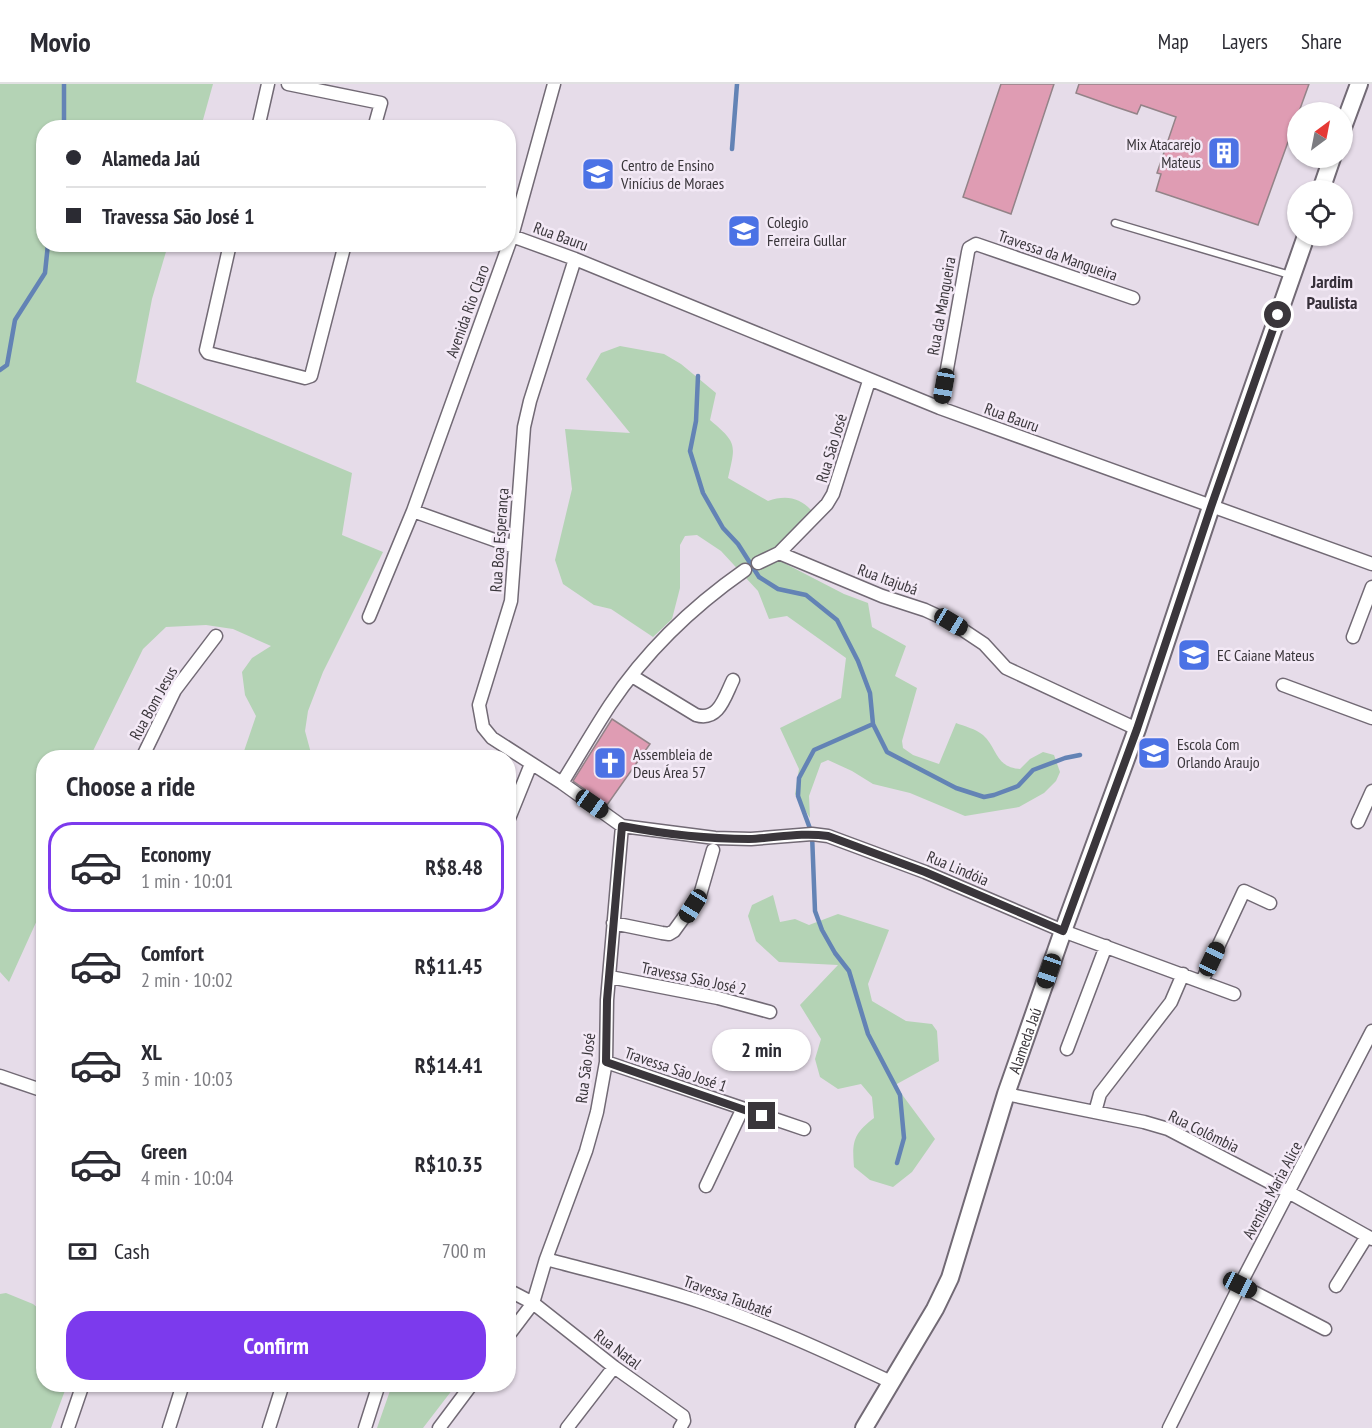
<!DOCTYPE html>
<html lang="en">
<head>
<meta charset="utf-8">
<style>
	body { margin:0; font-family:"PT Sans Narrow",sans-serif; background:#f7f7f7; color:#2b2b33; height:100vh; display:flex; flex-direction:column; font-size:22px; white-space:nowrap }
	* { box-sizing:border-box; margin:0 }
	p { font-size:20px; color:#7c7c81 }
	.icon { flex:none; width:33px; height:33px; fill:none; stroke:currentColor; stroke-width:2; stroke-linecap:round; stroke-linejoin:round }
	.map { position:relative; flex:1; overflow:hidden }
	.panel { position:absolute; left:36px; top:666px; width:480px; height:642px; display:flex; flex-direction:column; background:#fff; border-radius:24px; box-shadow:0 2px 4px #0004 }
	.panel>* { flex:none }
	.top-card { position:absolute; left:36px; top:36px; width:480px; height:132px; border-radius:24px; box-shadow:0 2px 4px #0004; display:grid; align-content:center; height:132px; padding:0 30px; background:#fff }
	.needle { width:39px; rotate:32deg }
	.controls { position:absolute; left:1287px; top:18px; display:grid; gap:12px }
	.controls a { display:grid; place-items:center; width:66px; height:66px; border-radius:50%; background:#fff; box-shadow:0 2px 4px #0004; font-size:30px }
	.end { position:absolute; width:27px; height:27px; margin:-14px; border:8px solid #3a363b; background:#fff; box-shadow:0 0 0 3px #fff }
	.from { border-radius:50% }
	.bubble { position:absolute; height:42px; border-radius:21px; background:#fff; box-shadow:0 2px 4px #0004; font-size:20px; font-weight:700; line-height:42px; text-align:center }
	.car { position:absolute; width:18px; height:36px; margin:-18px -9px; border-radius:8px; box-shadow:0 0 4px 2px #0007; background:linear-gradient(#222 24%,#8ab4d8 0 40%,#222 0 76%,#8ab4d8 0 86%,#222 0) }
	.top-card b { display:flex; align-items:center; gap:21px; height:57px; font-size:22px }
	.top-card b+b { border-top:2px solid #e1e1e2 }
	.top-card i { width:15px; height:15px; background:#2b2b33 }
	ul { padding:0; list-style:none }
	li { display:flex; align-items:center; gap:18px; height:90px; margin:0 12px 9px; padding:0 18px; border:3px solid transparent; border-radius:24px }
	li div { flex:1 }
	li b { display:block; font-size:22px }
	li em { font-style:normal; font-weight:700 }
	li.active { border-color:#7c3aed }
	li>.icon { width:54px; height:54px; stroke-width:1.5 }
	h2 { padding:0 30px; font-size:27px; line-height:72px }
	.pay { display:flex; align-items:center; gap:15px; height:66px; padding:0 30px; font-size:22px }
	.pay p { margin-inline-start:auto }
	.action { display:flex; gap:12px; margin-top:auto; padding:12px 30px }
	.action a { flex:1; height:69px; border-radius:24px; background:#7c3aed; color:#fff; font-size:24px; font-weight:700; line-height:69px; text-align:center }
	header { display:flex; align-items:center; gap:36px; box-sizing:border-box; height:84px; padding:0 30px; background:#fff; border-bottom:2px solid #e1e1e2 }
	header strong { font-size:28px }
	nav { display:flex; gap:33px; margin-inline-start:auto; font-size:21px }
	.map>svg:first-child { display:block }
</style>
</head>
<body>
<header>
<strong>Movio</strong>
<nav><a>Map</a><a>Layers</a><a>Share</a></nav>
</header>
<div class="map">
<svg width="1372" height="1344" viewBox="0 0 1372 1344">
	<rect width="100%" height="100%" fill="#e6dce9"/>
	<path fill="#b4d3b5" d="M0,0H213L201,43L44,44V160L168,161L152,215L136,298L352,389L342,451L383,468L323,588L308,627L305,647L312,673H242L256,632L245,611L242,588L252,574L271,562L233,545L206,541L166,543L143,565L91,671L96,673L44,674L43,823L9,898L0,888Z
		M620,262L664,270L681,280L716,309L710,336C737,359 736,360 728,394L768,417C785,411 799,413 811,426L777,461L784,479L844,510L868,519L872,543L906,562L895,592L917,604L902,657L903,664L913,671L939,680L956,639C964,642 976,645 983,651C998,665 995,683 1020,685L1030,675L1043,668L1054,671L1060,688L1056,697L1044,709L1019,723L965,732L910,709L873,700L852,687L828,676L821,679L809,712L810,734L795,710L799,685L780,644L841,614L846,574L787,532L769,535L758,507L721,467L697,451L685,452L680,461V504L672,535L653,553L611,525L594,521L563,500L555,476L572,405L565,345L630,349L586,295L601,269Z
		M773,811L780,838L795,835L809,841L838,830L889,846L868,900L872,917L906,937L932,940L937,947L939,977L895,1001L935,1055L912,1088L893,1103L870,1096L854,1083C852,1058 853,1050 874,1034L872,1013L861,1000L838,1005L820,993L815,975L821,955L800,921L838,881L779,878L756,857L748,832L752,821Z
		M6,1209L33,1220L43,1228L44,1300L67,1301L51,1344H0V1210Z
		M392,1301V1300L456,1301L423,1344H377Z"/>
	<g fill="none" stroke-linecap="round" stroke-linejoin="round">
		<path stroke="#6383b5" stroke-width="4.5" d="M64,0V44
			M732,65L737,0
			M0,286L7,281L15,236L45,189L48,160
			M698,292L696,337L690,367L703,409L723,444L738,460L759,493L778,505L806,511L837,536L858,577L870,609L873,640L887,668L956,704L984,713L994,711L1018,702L1033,686L1065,674L1080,671
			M873,640L814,666L799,694L798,712L812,750L815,827L822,846L835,869L849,887L868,950L900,1011L904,1054L897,1079"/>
	</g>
	<path fill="#df9cb3" stroke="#938388" stroke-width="1.5" d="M1001,0H1054L1011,130L963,113Z
		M1079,0H1309L1258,141L1156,107L1161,90L1157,89L1176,33L1141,21L1137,30L1113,22L1076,9Z
		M612,635L650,660L607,721L573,697Z"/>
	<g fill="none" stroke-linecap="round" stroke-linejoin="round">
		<g stroke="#726a75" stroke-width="9">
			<path id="service" d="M1115,139L1290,191"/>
		</g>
		<g stroke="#726a75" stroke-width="15">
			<path id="minor" d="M288,0L381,19L374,44
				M258,44L268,0
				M512,152L575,175L940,324L1372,480
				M230,160L206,266L208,269L305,294L311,292L345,160
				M575,175L530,317L524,343L511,517L479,621L483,643L492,654L562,699L622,742L715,754L751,755L812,750L828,752L925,788L1063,847L1234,910
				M940,324L968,168L969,164L976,160L1133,214
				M413,427L514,463
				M779,469L882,512L925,526L951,538L984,560L1006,584L1137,645
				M758,479L779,469L827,420L833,410L869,297
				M369,533L413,427L512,152L554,0
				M1353,553L1372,503
				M632,592L696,631C719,638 725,612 733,596
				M1283,601L1372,634
				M142,674L175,606L216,552
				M562,699C578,673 593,647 610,621C646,567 692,523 745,486
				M508,737L531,680
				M1358,738L1372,707
				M613,839L662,849L669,850L674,847L700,811L713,766
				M610,893L718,914L770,928
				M1202,897L1244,807L1270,819
				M1067,965L1106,862
				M606,978L804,1045
				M0,992L44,1007
				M1006,1010L1144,1038L1168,1045L1290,1109L1372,1155
				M1095,1028L1100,1010L1171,918L1183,890
				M706,1102L742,1026
				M546,1175C598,1189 650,1201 701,1218C766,1240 829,1269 891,1298
				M1240,1201L1325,1245
				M1336,1202L1367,1152
				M508,1206L533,1219L614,1283L683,1332L684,1337L680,1344
				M508,1252L533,1219L546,1175L586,1067L597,1028L606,978L607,916L622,742
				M68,1344L83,1300
				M169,1344L183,1300
				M269,1344L283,1300
				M365,1344L379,1300
				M439,1344L472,1300
				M567,1344L614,1283
				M1169,1344L1240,1201L1372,947"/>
		</g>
		<g stroke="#726a75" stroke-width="20">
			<g id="secondary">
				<path d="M1342,46L1359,0"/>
				<path d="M1321,106L1332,74"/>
				<path id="s1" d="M864,1344L935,1225L950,1194L1006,1010L1063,847L1137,645L1211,423L1306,152"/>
			</g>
		</g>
		<use href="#service" stroke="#fff" stroke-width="6"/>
		<use href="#minor" stroke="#fff" stroke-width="12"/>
		<use href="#secondary" stroke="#fff" stroke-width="16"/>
	</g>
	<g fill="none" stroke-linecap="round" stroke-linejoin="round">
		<path stroke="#3a363b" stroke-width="8" d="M762,1032L606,978L607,916L622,742C664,750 707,755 749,755C776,754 801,748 828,752L925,788L1063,847L1137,645L1211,423L1278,231"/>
	</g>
	<defs>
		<g id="building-square" transform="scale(1.725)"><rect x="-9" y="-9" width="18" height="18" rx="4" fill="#4b72e5" stroke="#f3e9f6"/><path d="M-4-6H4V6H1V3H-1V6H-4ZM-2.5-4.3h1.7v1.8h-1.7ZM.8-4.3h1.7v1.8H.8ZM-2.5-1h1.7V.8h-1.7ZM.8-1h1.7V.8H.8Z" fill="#fff"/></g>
		<g id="school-square" transform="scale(1.725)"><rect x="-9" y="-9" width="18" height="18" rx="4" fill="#4b72e5" stroke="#f3e9f6"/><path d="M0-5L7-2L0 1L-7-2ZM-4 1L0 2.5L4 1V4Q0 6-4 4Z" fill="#fff"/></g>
		<g id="church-square" transform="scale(1.725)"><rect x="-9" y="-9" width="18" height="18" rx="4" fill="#4b72e5" stroke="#f3e9f6"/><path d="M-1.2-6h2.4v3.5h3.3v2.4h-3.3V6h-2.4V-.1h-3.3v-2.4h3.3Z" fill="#fff"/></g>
	</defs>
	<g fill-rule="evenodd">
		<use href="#building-square" x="1224" y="69"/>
		<use href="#school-square" x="598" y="90"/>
		<use href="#school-square" x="744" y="147"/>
		<use href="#school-square" x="1194" y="571"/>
		<use href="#school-square" x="1154" y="669"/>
		<use href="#church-square" x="610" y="679"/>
	</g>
	<g text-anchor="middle" stroke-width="5" stroke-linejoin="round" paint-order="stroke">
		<g font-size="16" fill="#3a363b" stroke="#f3e9f6" text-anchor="start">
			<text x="1201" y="66" text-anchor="end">Mix Atacarejo<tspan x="1201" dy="18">Mateus</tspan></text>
			<text x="621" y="87">Centro de Ensino<tspan x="621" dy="18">Vinícius de Moraes</tspan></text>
			<text x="767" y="144">Colegio<tspan x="767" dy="18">Ferreira Gullar</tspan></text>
			<text x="1217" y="577">EC Caiane Mateus</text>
			<text x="1177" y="666">Escola Com<tspan x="1177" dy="18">Orlando Araujo</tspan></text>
			<text x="633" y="676">Assembleia de<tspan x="633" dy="18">Deus Área 57</tspan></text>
		</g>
		<g font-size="16" fill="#3a363b" stroke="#f3e9f6">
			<text transform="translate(561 152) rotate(20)" y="6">Rua Bauru</text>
			<text transform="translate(1058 171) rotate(19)" y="6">Travessa da Mangueira</text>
			<text transform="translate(941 222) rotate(-80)" y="6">Rua da Mangueira</text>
			<text transform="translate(467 227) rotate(-70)" y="6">Avenida Rio Claro</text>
			<text transform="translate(1012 333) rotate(20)" y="6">Rua Bauru</text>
			<text transform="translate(831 364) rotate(-73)" y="6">Rua São José</text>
			<text transform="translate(499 456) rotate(-86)" y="6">Rua Boa Esperança</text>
			<text transform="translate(888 495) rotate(20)" y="6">Rua Itajubá</text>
			<text transform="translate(153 619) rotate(-61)" y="6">Rua Bom Jesus</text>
			<text transform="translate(958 784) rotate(23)" y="6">Rua Lindóia</text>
			<text transform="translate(694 894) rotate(12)" y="6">Travessa São José 2</text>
			<text dy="6" stroke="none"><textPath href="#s1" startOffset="422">Alameda Jaú</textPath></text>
			<text transform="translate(585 984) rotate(-83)" y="6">Rua São José</text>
			<text transform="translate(676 985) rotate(19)" y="6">Travessa São José 1</text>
			<text transform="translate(1204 1047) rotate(26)" y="6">Rua Colômbia</text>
			<text transform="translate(1272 1106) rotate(-62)" y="6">Avenida Maria Alice</text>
			<text transform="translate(728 1212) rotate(20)" y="6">Travessa Taubaté</text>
			<text transform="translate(618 1265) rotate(37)" y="6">Rua Natal</text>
		</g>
		<g font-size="18" font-weight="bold" fill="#362f39" stroke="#f3e9f6">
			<text x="1332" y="204">Jardim<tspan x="1332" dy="21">Paulista</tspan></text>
		</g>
	</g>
</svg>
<div class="controls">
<a><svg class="needle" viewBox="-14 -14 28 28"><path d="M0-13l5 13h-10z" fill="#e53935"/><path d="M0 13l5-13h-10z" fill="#7c7c81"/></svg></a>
<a><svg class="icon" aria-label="locate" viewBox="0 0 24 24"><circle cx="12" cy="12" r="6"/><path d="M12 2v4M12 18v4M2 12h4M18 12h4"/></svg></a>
</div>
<i class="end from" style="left:1278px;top:231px"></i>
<i class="end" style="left:762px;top:1032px"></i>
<div class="bubble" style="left:712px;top:945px;width:99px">2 min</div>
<i class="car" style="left:944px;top:302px;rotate:190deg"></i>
<i class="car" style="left:951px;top:538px;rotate:121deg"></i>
<i class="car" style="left:592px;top:720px;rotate:125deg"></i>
<i class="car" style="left:693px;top:822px;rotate:212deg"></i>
<i class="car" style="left:1212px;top:875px;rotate:25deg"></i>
<i class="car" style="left:1049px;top:887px;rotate:199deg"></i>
<i class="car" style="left:1240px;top:1201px;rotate:117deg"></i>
<div class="top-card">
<b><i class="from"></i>Alameda Jaú</b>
<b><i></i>Travessa São José 1</b>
</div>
<section class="panel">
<h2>Choose a ride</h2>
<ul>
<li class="active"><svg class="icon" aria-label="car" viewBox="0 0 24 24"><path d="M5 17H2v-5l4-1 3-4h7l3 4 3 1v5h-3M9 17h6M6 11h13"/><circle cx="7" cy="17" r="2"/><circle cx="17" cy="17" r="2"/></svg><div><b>Economy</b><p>1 min · 10:01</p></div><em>R$8.48</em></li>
<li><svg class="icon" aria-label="car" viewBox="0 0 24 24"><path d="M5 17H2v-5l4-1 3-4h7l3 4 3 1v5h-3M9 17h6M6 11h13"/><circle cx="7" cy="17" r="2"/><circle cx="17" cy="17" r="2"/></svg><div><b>Comfort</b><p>2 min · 10:02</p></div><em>R$11.45</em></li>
<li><svg class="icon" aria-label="car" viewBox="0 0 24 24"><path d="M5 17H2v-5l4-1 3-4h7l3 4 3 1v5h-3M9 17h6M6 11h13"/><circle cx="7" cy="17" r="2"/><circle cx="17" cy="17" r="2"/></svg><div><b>XL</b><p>3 min · 10:03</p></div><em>R$14.41</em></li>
<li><svg class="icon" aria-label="car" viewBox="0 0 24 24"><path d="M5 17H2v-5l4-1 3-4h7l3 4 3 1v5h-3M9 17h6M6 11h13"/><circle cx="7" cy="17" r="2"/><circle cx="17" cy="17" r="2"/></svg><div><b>Green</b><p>4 min · 10:04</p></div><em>R$10.35</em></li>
</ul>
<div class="pay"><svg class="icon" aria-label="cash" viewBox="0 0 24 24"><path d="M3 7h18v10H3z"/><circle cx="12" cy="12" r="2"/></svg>Cash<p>700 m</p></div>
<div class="action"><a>Confirm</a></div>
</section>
</div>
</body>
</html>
